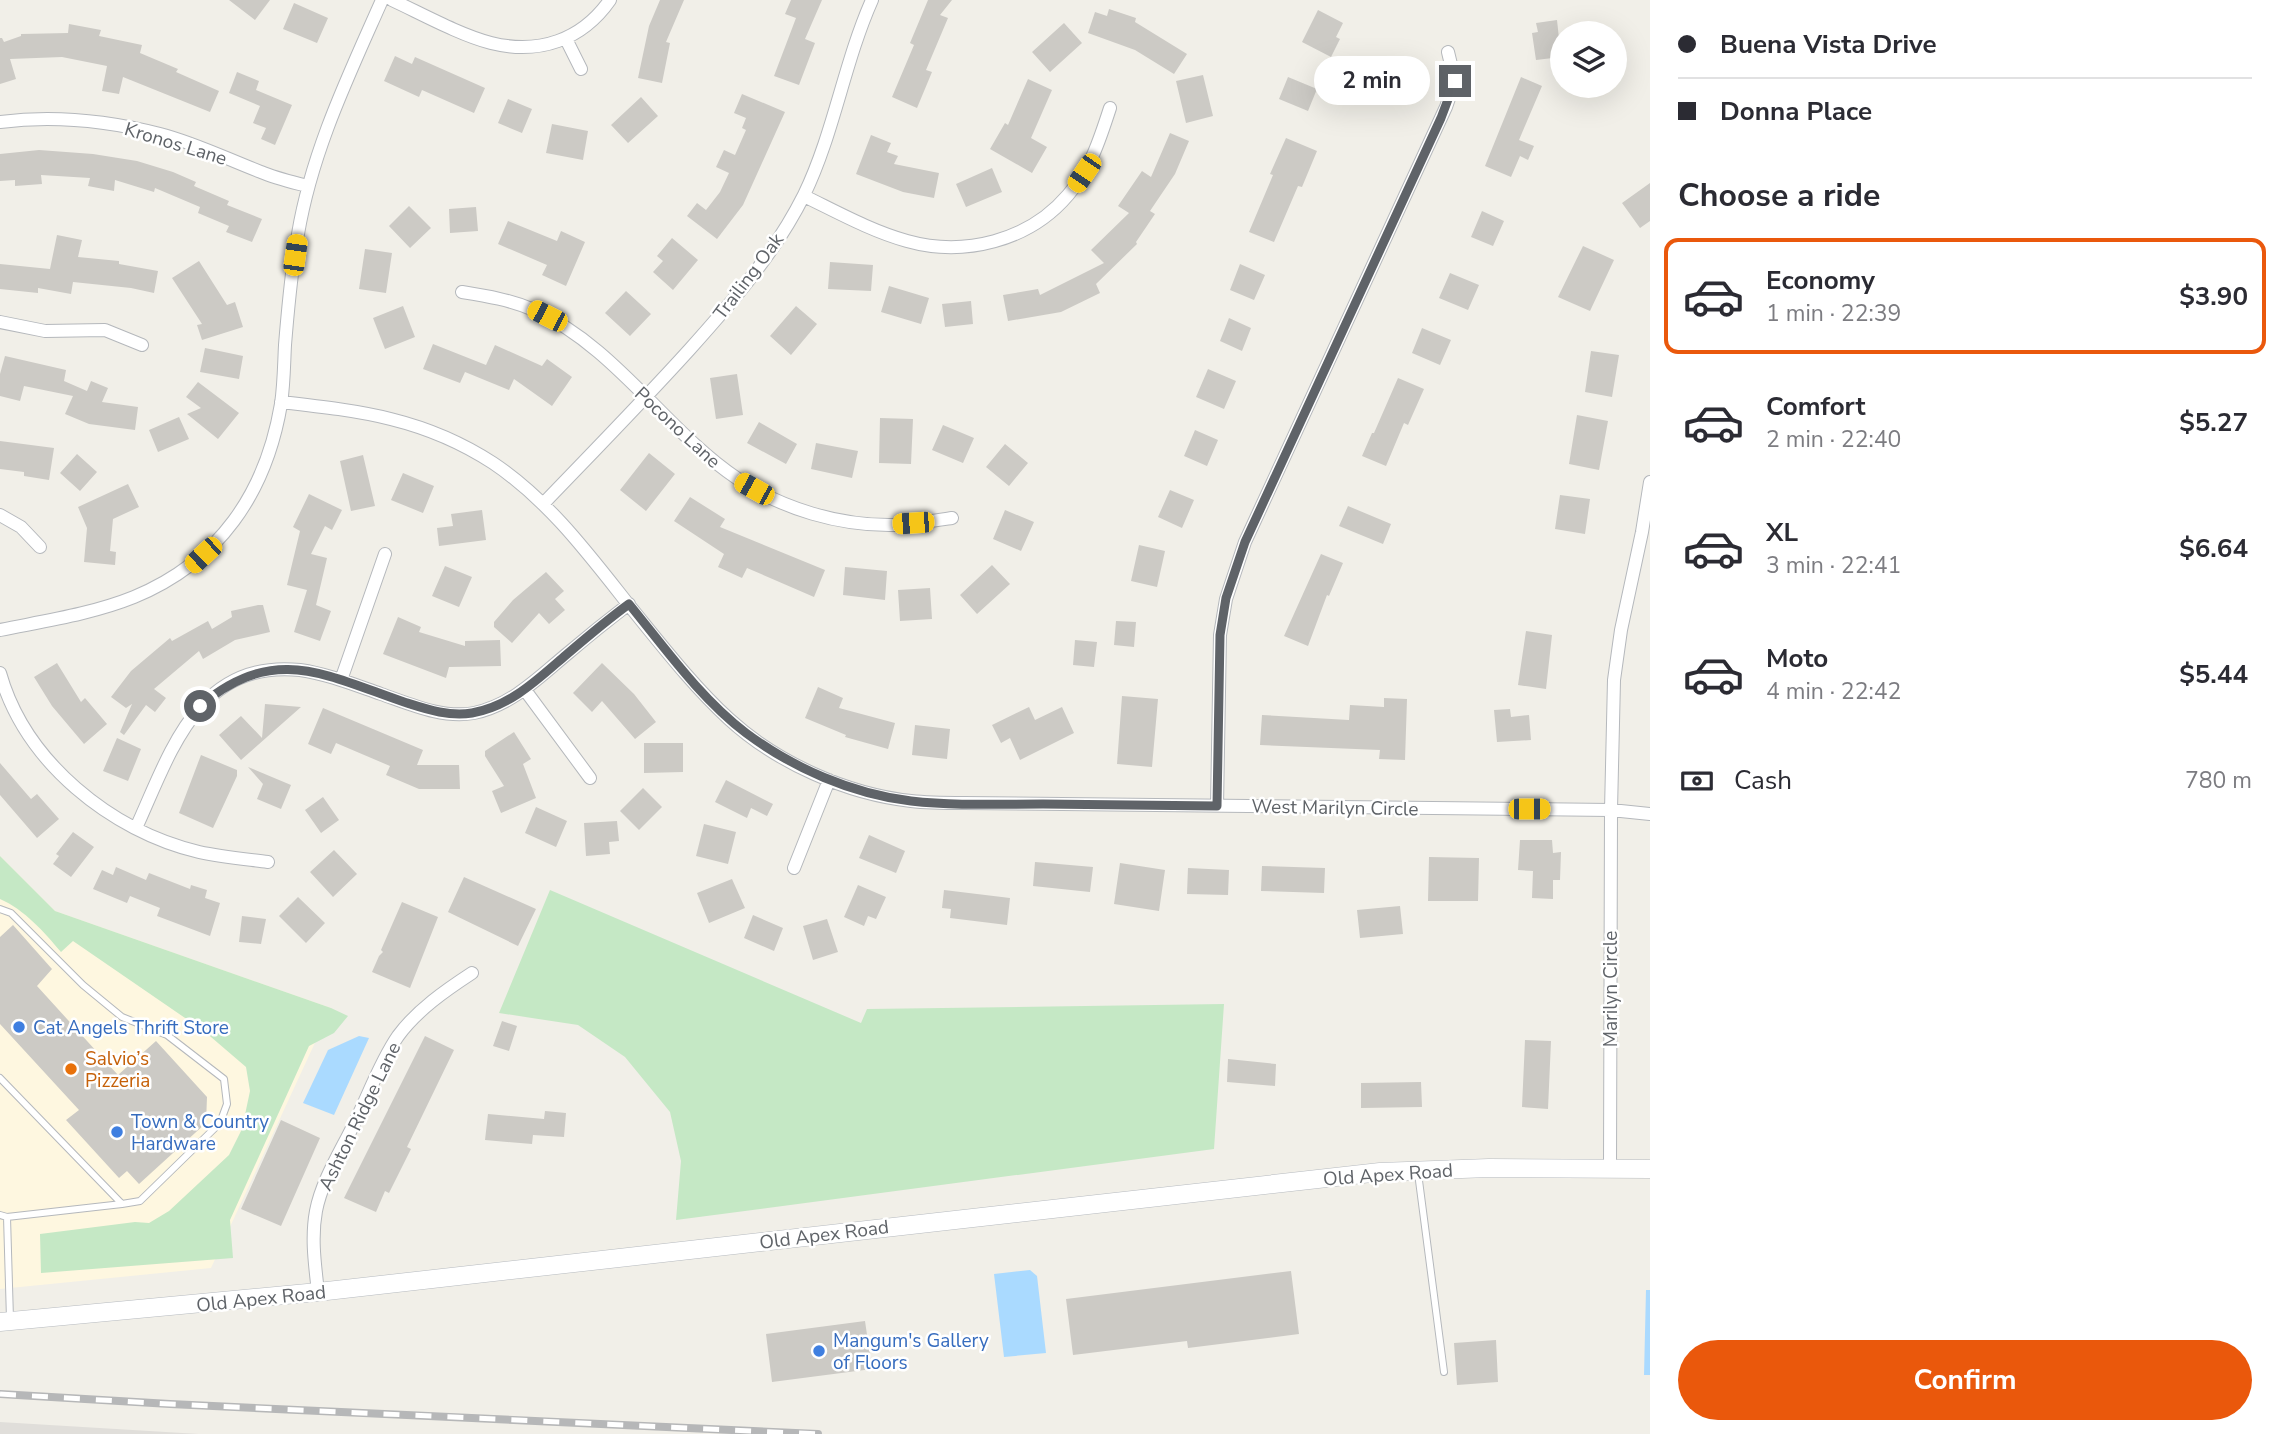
<!DOCTYPE html>
<html lang="en">
<head>
<meta charset="utf-8">
<style>
	body { margin:0; font-family:"Nunito Sans",sans-serif; background:#f2f2f3; color:#2b2b33; height:100vh; display:flex; flex-direction:column; font-size:26px; white-space:nowrap }
	* { box-sizing:border-box; margin:0 }
	p { font-size:23px; color:#7c7c81 }
	.icon { flex:none; width:38px; height:38px; fill:none; stroke:currentColor; stroke-width:2; stroke-linecap:round; stroke-linejoin:round }
	.map { position:relative; flex:1; overflow:hidden }
	.side { display:flex; flex-direction:column; background:#fff; width:630px }
	.side>* { flex:none }
	.banner { display:grid; align-content:center; height:154px; padding:0 28px; background:#fff }
	.buttons { position:absolute; left:1550px; top:21px; display:grid; gap:14px }
	.buttons a { display:grid; place-items:center; width:77px; height:77px; border-radius:50%; background:#fff; box-shadow:0 7px 28px #0002; font-size:35px }
	.end { position:absolute; width:32px; height:32px; margin:-16px; border:9px solid #5f6368; background:#fff; box-shadow:0 0 0 4px #fff }
	.from { border-radius:50% }
	.bubble { position:absolute; height:49px; border-radius:24px; background:#fff; box-shadow:0 7px 28px #0002; font-size:23px; font-weight:700; line-height:49px; text-align:center }
	.car { position:absolute; width:21px; height:42px; margin:-21px -10px; border-radius:9px; box-shadow:0 0 5px 2px #0007; background:linear-gradient(#f5c518 24%,#345 0 40%,#f5c518 0 76%,#345 0 86%,#f5c518 0) }
	.banner b { display:flex; align-items:center; gap:24px; height:66px; font-size:26px }
	.banner b+b { border-top:2px solid #e1e1e2 }
	.banner i { width:18px; height:18px; background:#2b2b33 }
	ul { padding:0; list-style:none }
	li { display:flex; align-items:center; gap:21px; height:116px; margin:0 14px 10px; padding:0 14px; border:4px solid transparent; border-radius:14px }
	li div { flex:1 }
	li b { display:block; font-size:26px }
	li em { font-style:normal; font-weight:700 }
	li.selected { border-color:#ea580c }
	li>.icon { width:63px; height:63px; stroke-width:1.5 }
	h2 { padding:0 28px; font-size:32px; line-height:84px }
	.pay { display:flex; align-items:center; gap:18px; height:77px; padding:0 28px; font-size:26px }
	.pay p { margin-inline-start:auto }
	.button { display:flex; gap:14px; margin-top:auto; padding:14px 28px }
	.button a { flex:1; height:80px; border-radius:42px; background:#ea580c; color:#fff; font-size:28px; font-weight:700; line-height:80px; text-align:center }
	main { display:flex; flex:1; min-height:0 }
	.map>svg:first-child { display:block }
</style>
</head>
<body>
<main>
<div class="map">
<svg width="1650" height="1434" viewBox="0 0 1650 1434">
	<rect width="100%" height="100%" fill="#f1efe8"/>
	<path fill="#fef7e0" d="M0,856L55,911L331,1008L211,1268L0,1289Z"/>
	<path fill="#e0deda" d="M0,1422L199,1434H0Z"/>
	<path fill="#c5e8c5" d="M0,856L55,911L331,1008L348,1016L334,1033L309,1046L230,1220L233,1258L41,1273L40,1234L135,1222L149,1223L169,1211L229,1155L242,1129L250,1091L246,1067L204,1031L73,941L61,952C44,932 25,910 0,899Z
		M550,890L861,1023L867,1009L1224,1004L1214,1149L676,1220L681,1161L670,1112L625,1057L578,1025L499,1013Z"/>
	<path fill="#aadaff" d="M359,1036L369,1038L334,1115L303,1103L328,1050Z
		M1030,1270L1037,1276L1046,1353L1004,1357L994,1274Z
		M1646,1290H1650V1375H1644Z"/>
	<path fill="#cccac5" d="M229,0H270L255,20Z
		M660,0H684L666,42L670,43L662,83L638,78L649,26Z
		M791,0H822L805,39L815,43L799,85L774,76L796,18L785,14Z
		M928,0H952L940,15L948,18L926,70L932,72L917,108L892,97L914,45L910,43Z
		M294,3L328,18L317,43L283,29Z
		M1109,9L1136,18L1135,22L1187,54L1174,74L1135,50L1088,33L1095,12L1107,16Z
		M1318,10L1343,23L1336,37L1340,39L1331,57L1302,42Z
		M1557,20L1561,57L1536,60L1532,33L1538,32L1536,23Z
		M1064,23L1082,43L1050,72L1032,52Z
		M69,24L101,30L99,36L142,45L140,53L178,69L176,72L219,91L210,112L123,77L119,94L102,91L107,66L62,57L10,59L16,79L0,84V38H2L4,42L21,36V34L68,33Z
		M395,56L412,64L415,57L485,88L474,113L422,90L419,97L384,81Z
		M237,72L259,81L256,90L292,105L275,145L261,139L266,128L253,123L260,106L229,93Z
		M1203,75L1213,116L1186,123L1176,81Z
		M1288,77L1317,89L1308,111L1279,99Z
		M1521,77L1542,86L1519,140L1534,146L1528,160L1520,156L1511,177L1485,166Z
		M1028,79L1052,90L1031,138L1047,147L1032,173L990,149L1005,123L1008,125Z
		M742,94L785,112L743,205L717,239L687,216L697,203L706,210L720,192L729,173L716,167L724,150L735,155L746,130L742,128L746,118L734,113Z
		M641,97L658,116L628,143L611,125Z
		M508,99L532,109L522,133L498,123Z
		M552,124L588,131L583,160L546,153Z
		M1170,133L1189,141L1175,174L1150,211L1155,214L1136,242L1137,244L1096,284L1100,293L1061,312L1008,321L1003,295L1038,289L1040,295L1104,263L1091,250L1129,213L1118,206L1142,171L1151,177Z
		M871,135L891,143L887,152L898,156L894,164L939,173L934,198L903,192L856,174Z
		M1286,138L1317,151L1302,187L1298,186L1274,242L1249,232L1273,175L1270,174Z
		M39,150L93,154L137,161L173,172L196,182L194,186L229,201L227,205L262,219L252,242L226,232L229,226L198,213L200,207L155,188L154,192L115,180L114,191L88,186L90,178L41,175L42,184L15,186V180L0,181V154Z
		M992,168L1002,192L966,207L956,184Z
		M1650,183V221L1640,228L1622,203Z
		M409,206L431,228L410,248L389,226Z
		M476,207L478,231L450,233L449,209Z
		M1482,211L1504,221L1493,246L1471,237Z
		M508,221L557,241L561,231L585,242L566,286L542,275L547,265L498,244Z
		M57,235L82,240L78,257L119,261V264L158,271L154,293L131,288L73,282L71,294L38,288V293L0,289V264L50,269Z
		M672,238L698,260L673,290L653,272L663,261L657,256Z
		M1583,246L1614,260L1590,311L1558,297Z
		M365,249L392,253L386,293L359,289Z
		M199,261L227,305L235,302L243,327L202,340L197,325L202,324L172,278Z
		M830,262L873,265L871,291L828,289Z
		M1240,264L1265,275L1254,300L1230,290Z
		M1450,273L1479,285L1468,310L1439,298Z
		M889,286L929,298L921,324L881,312Z
		M626,291L651,314L630,336L605,313Z
		M971,301L973,324L945,327L942,304Z
		M403,306L415,337L385,349L373,318Z
		M796,306L817,324L791,355L770,336Z
		M1229,318L1251,328L1242,351L1220,341Z
		M1422,328L1451,340L1440,365L1412,353Z
		M433,344L486,365L495,345L542,366L547,359L572,377L552,406L514,379L509,390L465,372L460,383L423,369Z
		M205,348L243,356L239,379L200,372Z
		M1591,351L1619,355L1612,397L1585,392Z
		M5,356L66,370L64,381L87,391L91,381L108,388L102,402L138,407L135,430L89,424L65,414L73,396L24,386L20,401L0,396V374Z
		M1208,369L1236,381L1224,409L1196,397Z
		M737,374L743,415L716,419L710,378Z
		M1398,378L1424,389L1408,425L1404,423L1386,466L1362,456L1372,433H1374Z
		M198,382L239,413L218,439L187,414L201,408L186,397Z
		M1577,415L1608,421L1599,470L1569,464Z
		M179,417L189,439L158,452L149,430Z
		M880,418L913,419L911,464L879,463Z
		M759,422L797,444L786,464L747,443Z
		M943,425L974,438L963,463L932,450Z
		M1195,430L1218,440L1207,466L1184,456Z
		M0,441L54,448L49,480L24,476V472L0,469Z
		M816,443L858,451L852,478L811,469Z
		M1005,444L1028,463L1009,486L986,467Z
		M649,453L675,474L646,511L620,490Z
		M77,454L97,472L80,491L60,473Z
		M363,455L375,506L351,511L340,461Z
		M403,473L434,486L423,513L391,500Z
		M128,484L139,507L113,519L110,551L116,552L115,565L84,562L87,528L78,507Z
		M1170,490L1194,500L1182,528L1158,517Z
		M309,494L342,510L332,530L325,526L311,554L327,558L316,605L331,611L320,641L294,632L307,590L287,585L300,531L293,527Z
		M1560,495L1590,499L1585,534L1555,529Z
		M690,497L725,519L720,527L825,570L814,597L747,568L742,578L718,567L724,554L674,521Z
		M1348,506L1391,524L1383,544L1339,526Z
		M482,510L486,540L439,546L437,528L453,526L451,514Z
		M1005,510L1034,522L1021,551L993,539Z
		M1139,545L1165,551L1157,587L1131,581Z
		M1321,554L1343,563L1329,596L1327,595L1308,646L1284,636Z
		M992,565L1010,584L977,614L960,595Z
		M445,566L472,577L459,607L432,596Z
		M845,567L887,571L885,600L843,595Z
		M546,572L564,591L555,599L565,610L549,624L539,613L512,643L494,627V622L513,600Z
		M930,588L932,619L900,621L898,590Z
		M258,605H263L270,632L235,640L203,659L199,651L154,689L166,698L155,712L146,705L124,735L120,732L132,704L126,708L111,697L131,671L170,638L172,641L208,621L212,629L232,617L231,611Z
		M398,617L421,627L419,632L465,646V641L500,640L501,666L449,667L446,678L383,654Z
		M1116,621L1136,622L1134,647L1114,645Z
		M1526,631L1552,635L1546,689L1518,685Z
		M1075,640L1097,642L1094,667L1073,665Z
		M57,663L81,702L85,698L107,724L84,744L52,706L34,677Z
		M602,663L634,694L656,722L635,739L602,701L592,712L573,693Z
		M818,687L843,698L839,708L895,723L888,749L845,737L846,735L805,718Z
		M1122,696L1158,699L1152,767L1117,764Z
		M1384,698L1407,699L1405,760L1379,759L1380,750L1260,745L1262,715L1349,720L1350,705L1384,707Z
		M265,704L301,707L241,760L219,735L241,716L262,738Z
		M1029,707L1035,720L1062,707L1074,733L1020,760L1010,738L1001,743L992,725Z
		M323,708L423,750L417,765H459L460,789H419L386,775L390,766L336,743L331,754L308,744Z
		M1510,709L1511,717L1529,715L1531,740L1497,742L1494,710Z
		M915,725L950,729L947,759L912,755Z
		M514,732L531,759L523,764L536,798L501,813L492,791L504,786L485,756V751Z
		M117,738L141,749L128,781L103,771Z
		M644,743H683V772L644,773Z
		M201,755L237,770V776L213,828L179,813Z
		M0,763L31,799L37,794L59,819L37,838L0,795Z
		M248,767L291,785L281,809L257,799L263,784Z
		M726,780L773,804L767,816L751,808L747,818L715,802Z
		M643,788L662,807L639,830L620,811Z
		M323,797L339,820L321,833L305,810Z
		M536,807L567,821L556,847L525,833Z
		M617,821L619,841L609,842L610,854L586,856L584,823Z
		M704,824L736,832L728,864L696,856Z
		M73,832L94,847L71,877L53,864L59,856L56,854Z
		M869,835L905,851L896,873L859,858Z
		M1520,840H1552L1553,853L1561,852L1560,880H1553V899L1532,898L1533,871L1518,870Z
		M334,850L357,874L333,897L310,872Z
		M1429,857L1479,858L1478,901H1428Z
		M1035,862L1093,867L1090,892L1033,886Z
		M1120,863L1165,870L1159,911L1114,904Z
		M1262,866L1325,868L1324,893L1261,891Z
		M116,867L146,880L149,873L190,889L191,885L207,890L205,898L220,903L210,936L157,916L160,908L130,896L127,903L93,889L102,870L113,875Z
		M1188,868L1229,870L1228,895L1187,894Z
		M464,877L536,909L518,946L448,912Z
		M732,879L745,908L709,923L697,893Z
		M858,885L886,897L876,919L868,916L864,926L844,917Z
		M944,890L1010,898L1007,925L950,918L951,909L942,908Z
		M298,897L325,923L306,943L279,916Z
		M402,902L438,917L410,988L372,972L379,956L383,952L381,950Z
		M1400,906L1403,934L1360,938L1357,910Z
		M753,915L783,928L774,951L744,938Z
		M242,916L266,919L261,944L239,942Z
		M827,919L838,952L813,960L803,926Z
		M13,925L52,969L37,986L118,1075L156,1041L207,1097L206,1123L139,1184L127,1171L119,1178L66,1120L79,1110L0,1024V937Z
		M502,1021L517,1026L509,1051L493,1046Z
		M425,1036L454,1050L407,1147L411,1149L389,1193L385,1191L376,1212L344,1198Z
		M1525,1040L1551,1041L1548,1109L1522,1107Z
		M1228,1059L1276,1064L1275,1086L1227,1082Z
		M1421,1082L1422,1107L1361,1108V1083Z
		M545,1111L566,1113L564,1137L533,1135L532,1144L485,1140L488,1114L544,1119Z
		M281,1120L320,1138L281,1226L241,1209Z
		M1291,1271L1299,1334L1188,1348L1187,1341L1073,1355L1066,1299Z
		M865,1321L872,1369L772,1382L766,1334Z
		M1496,1340L1498,1382L1457,1385L1454,1343Z"/>
	<g fill="none" stroke-linecap="round" stroke-linejoin="round">
		<g stroke="#b5b8bc" stroke-width="8">
			<path id="lane" d="M0,909L11,913L83,985L122,1017L167,1035L224,1079L227,1104L220,1123L140,1201L122,1204
				M0,1078L122,1204L7,1217L0,1215
				M1418,1173L1444,1372
				M7,1217L10,1319"/>
		</g>
		<g stroke="#b5b8bc" stroke-width="14">
			<path id="street" d="M392,0C422,14 460,35 491,43C539,55 582,40 610,0
				M566,39L581,69
				M0,122C53,115 109,121 160,134C195,143 227,159 261,172C275,178 292,182 307,186
				M804,196C837,212 871,231 907,241C964,257 1029,241 1068,195C1090,170 1100,139 1110,108
				M462,292C487,296 511,300 534,310C616,347 665,430 738,479C782,509 840,526 894,525C913,524 932,521 952,518
				M0,322L45,331L105,330L142,345
				M281,402C360,411 424,418 493,463C548,500 587,552 628,604C660,643 692,685 729,719C777,763 847,794 911,801C928,803 946,803 964,803L1611,810L1650,814
				M544,503C593,452 643,401 690,349C733,301 775,253 804,195C834,133 844,63 872,0
				M0,515L21,527L40,547
				M0,630C44,621 92,614 134,597C219,562 266,493 281,404C284,384 284,364 285,345C288,308 291,271 298,234C312,151 348,77 382,0
				M0,673C25,762 111,831 199,852C222,857 245,859 268,862
				M341,680L385,554
				M525,690L590,778
				M1217,806L1220,635L1226,599L1245,542L1446,107L1455,81L1448,52
				M136,828C170,754 197,659 300,670C328,674 355,685 381,694C410,704 443,719 474,713C512,705 538,678 567,654C587,637 608,620 629,604
				M794,868L829,780
				M1610,1169L1611,810L1614,680L1621,630L1642,532L1650,482
				M318,1292C315,1265 311,1238 316,1211C322,1180 341,1151 355,1122C369,1094 380,1062 398,1036C417,1010 446,990 472,973"/>
		</g>
		<g stroke="#b6babf" stroke-width="19">
			<path id="secondary" d="M0,1322L318,1292L1380,1172L1489,1168L1650,1169"/>
		</g>
		<use href="#lane" stroke="#fff" stroke-width="6"/>
		<use href="#street" stroke="#fff" stroke-width="12"/>
		<use href="#secondary" stroke="#fff" stroke-width="18"/>
		<g stroke="#b6b7b8" stroke-width="8">
			<path id="rail" d="M0,1394L170,1404L818,1434"/>
		</g>
		<use href="#rail" stroke="#fff" stroke-width="5" stroke-dasharray="16" stroke-linecap="butt"/>
	</g>
	<g fill="none" stroke-linecap="round" stroke-linejoin="round">
		<path stroke="#5f6368" stroke-width="9" d="M200,706C274,643 325,675 404,702C426,709 449,717 472,713C511,706 538,679 566,655C587,637 607,620 629,604C665,648 700,698 746,733C793,768 852,794 911,801C954,806 999,804 1043,804C1101,805 1159,805 1217,806L1220,635L1226,598L1245,542L1441,118L1455,81"/>
	</g>
	<g fill="#3f7fe0" stroke="#fff" stroke-width="2.5">
		<circle cx="19" cy="1027" r="7"/>
		<circle cx="117" cy="1132" r="7"/>
		<circle cx="819" cy="1351" r="7"/>
	</g>
	<circle fill="#e8710a" stroke="#fff" stroke-width="2.5" cx="71" cy="1069" r="7"/>
	<g text-anchor="middle" stroke-width="5" stroke-linejoin="round" paint-order="stroke">
		<g font-size="19" fill="#5f6368" stroke="#fff">
			<text transform="translate(176 143) rotate(17)" y="7">Kronos Lane</text>
			<text transform="translate(748 276) rotate(-53)" y="7">Trailing Oak</text>
			<text transform="translate(678 427) rotate(43)" y="7">Pocono Lane</text>
			<text transform="translate(1335 807) rotate(1)" y="7">West Marilyn Circle</text>
			<text transform="translate(1610 989) rotate(-90)" y="7">Marilyn Circle</text>
			<text transform="translate(359 1116) rotate(-64)" y="7">Ashton Ridge Lane</text>
			<text transform="translate(1388 1174) rotate(-4)" y="7">Old Apex Road</text>
			<text transform="translate(824 1234) rotate(-7)" y="7">Old Apex Road</text>
			<text transform="translate(261 1298) rotate(-6)" y="7">Old Apex Road</text>
		</g>
		<g font-size="19" fill="#366cbe" stroke="#fff" text-anchor="start">
			<text x="33" y="1034">Cat Angels Thrift Store</text>
			<text x="131" y="1128">Town &amp; Country<tspan x="131" dy="22">Hardware</tspan></text>
			<text x="833" y="1347">Mangum's Gallery<tspan x="833" dy="22">of Floors</tspan></text>
		</g>
		<g font-size="19" fill="#c56008" stroke="#fff" text-anchor="start">
			<text x="85" y="1065">Salvio’s<tspan x="85" dy="22">Pizzeria</tspan></text>
		</g>
	</g>
</svg>
<div class="buttons">
<a><svg class="icon" aria-label="layers" viewBox="0 0 24 24"><path d="M12 4l9 5-9 5-9-5zM3 14l9 5 9-5"/></svg></a>
</div>
<i class="end from" style="left:200px;top:706px"></i>
<i class="end" style="left:1455px;top:81px"></i>
<div class="bubble" style="left:1314px;top:56px;width:116px">2 min</div>
<i class="car" style="left:1084px;top:173px;rotate:214deg"></i>
<i class="car" style="left:295px;top:255px;rotate:8deg"></i>
<i class="car" style="left:547px;top:316px;rotate:297deg"></i>
<i class="car" style="left:754px;top:489px;rotate:299deg"></i>
<i class="car" style="left:913px;top:523px;rotate:266deg"></i>
<i class="car" style="left:203px;top:555px;rotate:227deg"></i>
<i class="car" style="left:1529px;top:809px;rotate:90deg"></i>
</div>
<section class="side">
<div class="banner">
<b><i class="from"></i>Buena Vista Drive</b>
<b><i></i>Donna Place</b>
</div>
<h2>Choose a ride</h2>
<ul>
<li class="selected"><svg class="icon" aria-label="car" viewBox="0 0 24 24"><path d="M5 17H2v-5l4-1 3-4h7l3 4 3 1v5h-3M9 17h6M6 11h13"/><circle cx="7" cy="17" r="2"/><circle cx="17" cy="17" r="2"/></svg><div><b>Economy</b><p>1 min · 22:39</p></div><em>$3.90</em></li>
<li><svg class="icon" aria-label="car" viewBox="0 0 24 24"><path d="M5 17H2v-5l4-1 3-4h7l3 4 3 1v5h-3M9 17h6M6 11h13"/><circle cx="7" cy="17" r="2"/><circle cx="17" cy="17" r="2"/></svg><div><b>Comfort</b><p>2 min · 22:40</p></div><em>$5.27</em></li>
<li><svg class="icon" aria-label="car" viewBox="0 0 24 24"><path d="M5 17H2v-5l4-1 3-4h7l3 4 3 1v5h-3M9 17h6M6 11h13"/><circle cx="7" cy="17" r="2"/><circle cx="17" cy="17" r="2"/></svg><div><b>XL</b><p>3 min · 22:41</p></div><em>$6.64</em></li>
<li><svg class="icon" aria-label="car" viewBox="0 0 24 24"><path d="M5 17H2v-5l4-1 3-4h7l3 4 3 1v5h-3M9 17h6M6 11h13"/><circle cx="7" cy="17" r="2"/><circle cx="17" cy="17" r="2"/></svg><div><b>Moto</b><p>4 min · 22:42</p></div><em>$5.44</em></li>
</ul>
<div class="pay"><svg class="icon" aria-label="cash" viewBox="0 0 24 24"><path d="M3 7h18v10H3z"/><circle cx="12" cy="12" r="2"/></svg>Cash<p>780 m</p></div>
<div class="button"><a>Confirm</a></div>
</section>
</main>
</body>
</html>
